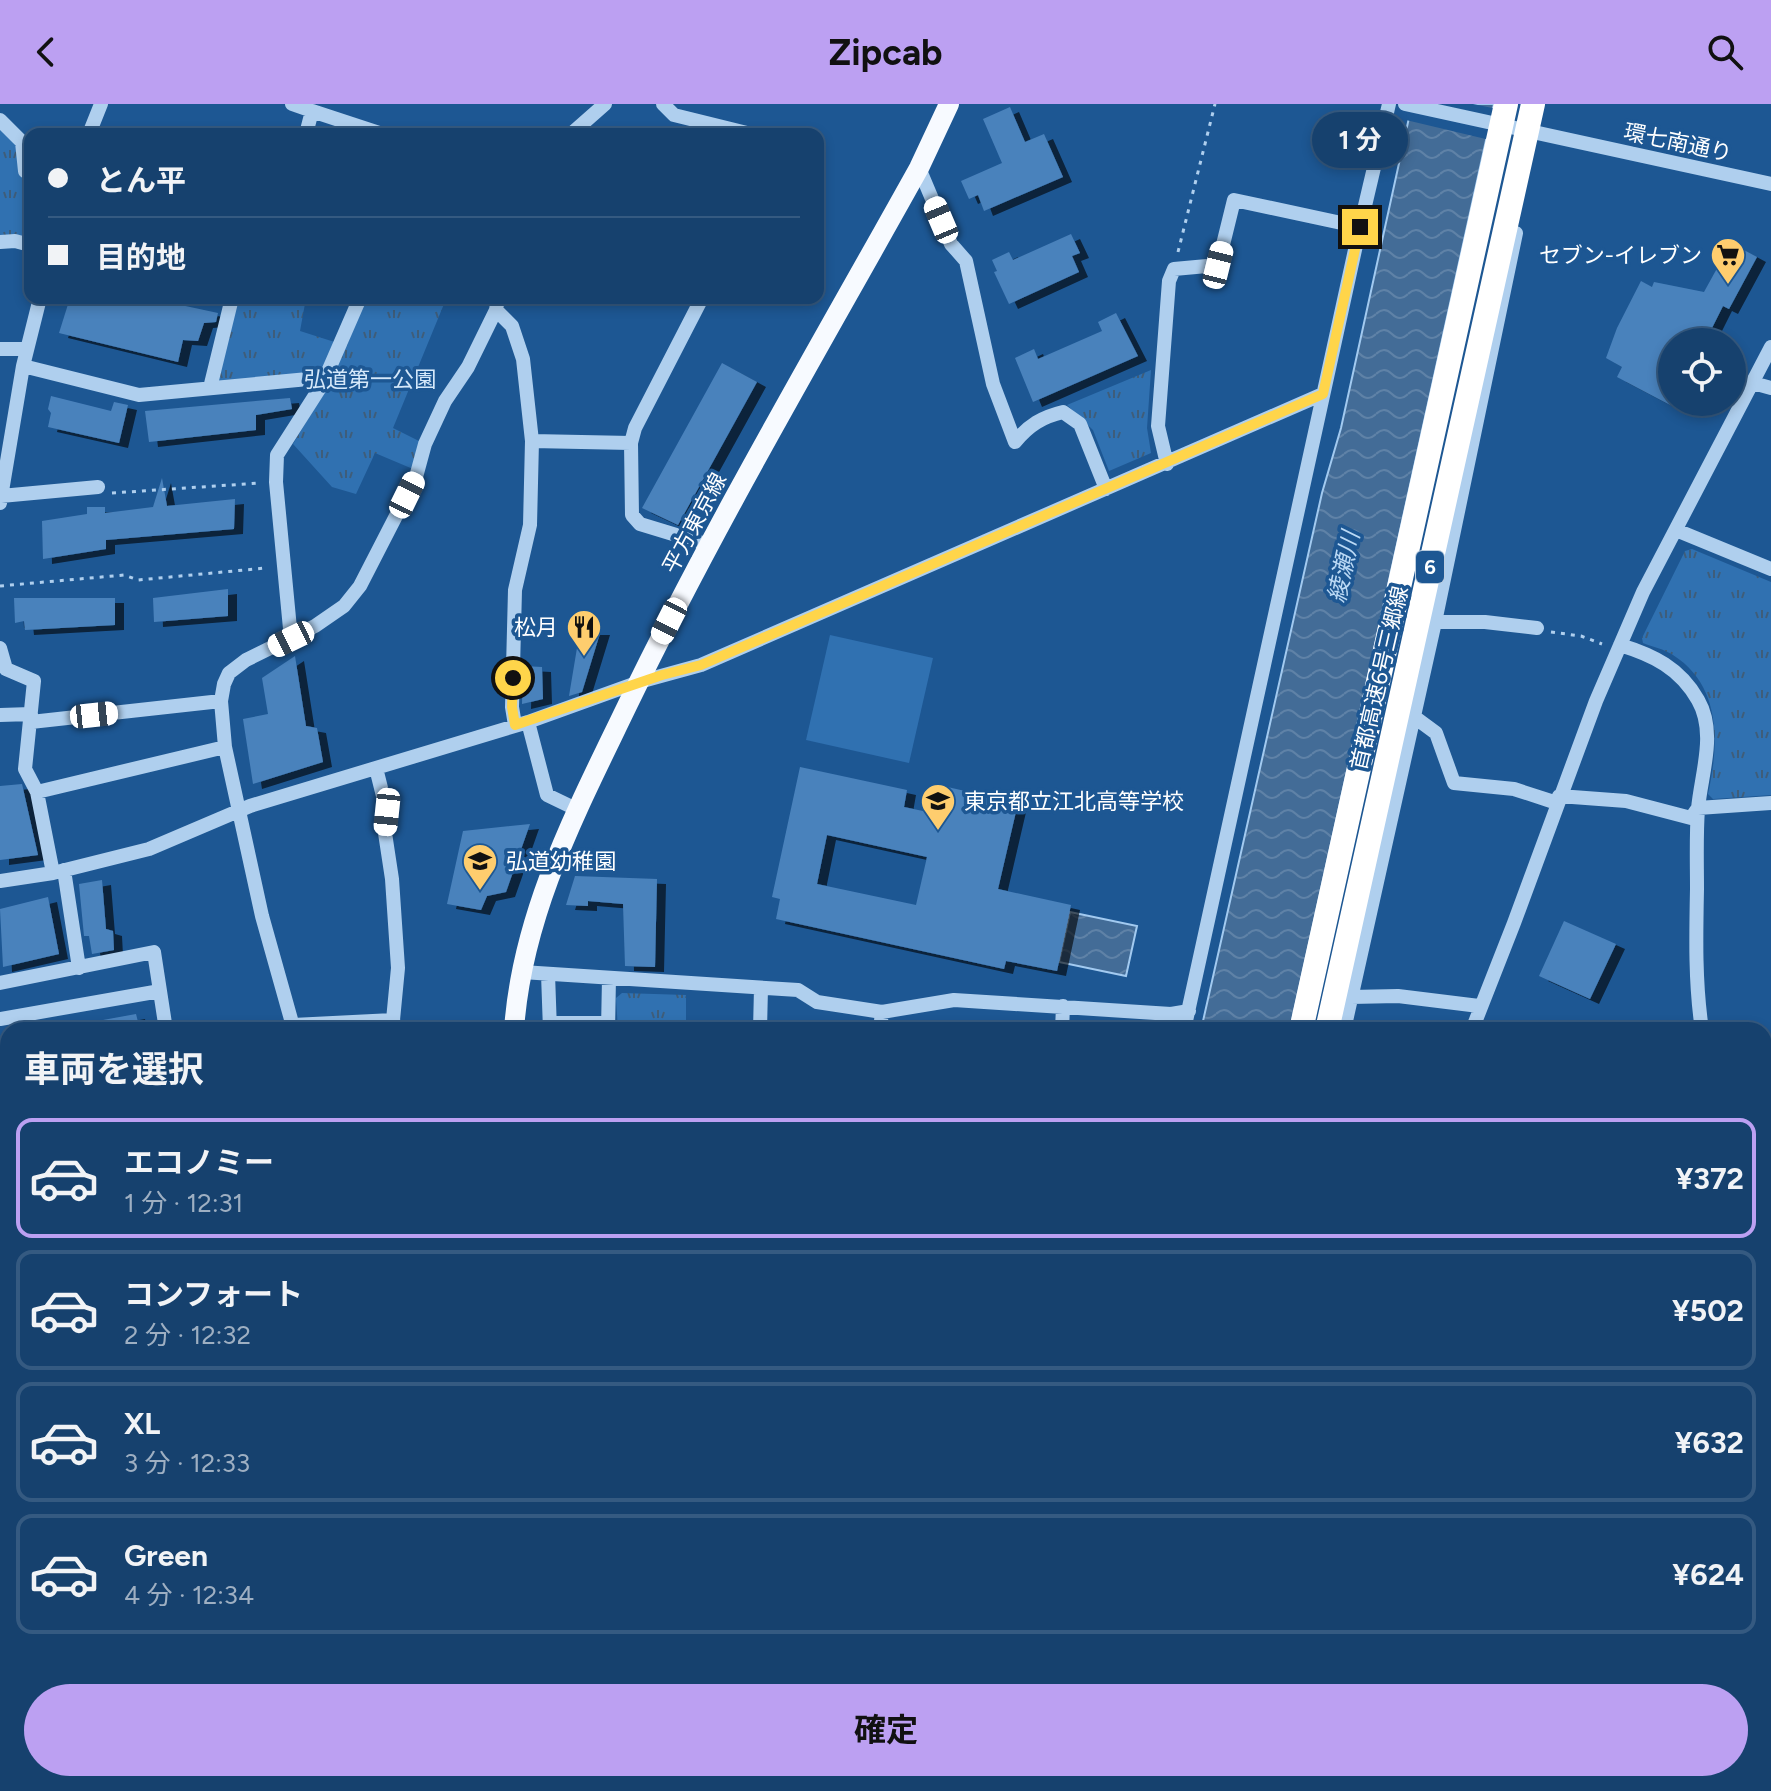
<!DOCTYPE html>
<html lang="ja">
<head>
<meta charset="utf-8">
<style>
	body { margin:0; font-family:Figtree,"Noto Sans JP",sans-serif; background:#234c76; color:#f1f3f6; height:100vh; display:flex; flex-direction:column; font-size:30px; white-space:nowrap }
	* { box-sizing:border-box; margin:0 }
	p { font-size:26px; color:#9eafc2 }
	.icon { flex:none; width:44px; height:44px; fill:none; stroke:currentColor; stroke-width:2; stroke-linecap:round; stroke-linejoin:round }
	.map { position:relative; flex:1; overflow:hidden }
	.sheet { position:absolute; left:0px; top:918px; width:1772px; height:770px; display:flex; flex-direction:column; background:#16416e; border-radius:24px 24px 0 0; box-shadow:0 4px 12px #0003,0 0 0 2px #355a81 }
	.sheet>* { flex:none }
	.top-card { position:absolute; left:24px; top:24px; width:800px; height:176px; border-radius:16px; box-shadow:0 4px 12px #0003,0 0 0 2px #355a81; display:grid; align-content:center; height:176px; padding:0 24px; background:#16416e }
	.controls { position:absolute; left:1658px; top:224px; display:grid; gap:16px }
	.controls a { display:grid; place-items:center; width:88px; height:88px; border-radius:50%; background:#16416e; box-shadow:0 4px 12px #0003,0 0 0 2px #355a81; font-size:40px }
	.end { position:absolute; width:36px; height:36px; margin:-18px; border:10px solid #ffd54a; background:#111; box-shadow:0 0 0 4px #111 }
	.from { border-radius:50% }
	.bubble { position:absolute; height:56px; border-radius:28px; background:#16416e; box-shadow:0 4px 12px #0003,0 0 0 2px #355a81; font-size:26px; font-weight:700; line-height:56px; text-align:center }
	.car { position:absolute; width:24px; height:48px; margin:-24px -12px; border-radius:10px; box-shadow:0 0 6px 2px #0007; background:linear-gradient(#fff 24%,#345 0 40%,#fff 0 76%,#345 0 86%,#fff 0) }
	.top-card b { display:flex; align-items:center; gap:28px; height:76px; font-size:30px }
	.top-card b+b { border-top:2px solid #355a81 }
	.top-card i { width:20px; height:20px; background:#f1f3f6 }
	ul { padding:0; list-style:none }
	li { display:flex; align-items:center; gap:24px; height:120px; margin:0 16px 12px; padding:0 8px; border:4px solid #355a81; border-radius:16px }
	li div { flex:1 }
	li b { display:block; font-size:30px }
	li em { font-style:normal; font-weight:700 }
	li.on { border-color:#bca0f2 }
	li>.icon { width:72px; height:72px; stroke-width:1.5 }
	h2 { padding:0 24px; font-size:36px; line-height:96px }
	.action { display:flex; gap:16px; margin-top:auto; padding:16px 24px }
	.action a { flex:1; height:92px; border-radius:48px; background:#bca0f2; color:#111; font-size:32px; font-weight:700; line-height:92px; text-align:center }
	header { display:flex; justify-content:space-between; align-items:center; height:104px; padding:0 24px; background:#bca0f2; color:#111; font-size:36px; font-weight:700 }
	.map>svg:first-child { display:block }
</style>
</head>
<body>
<header><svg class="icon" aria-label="back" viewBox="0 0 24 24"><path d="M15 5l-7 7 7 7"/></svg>Zipcab<svg class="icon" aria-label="search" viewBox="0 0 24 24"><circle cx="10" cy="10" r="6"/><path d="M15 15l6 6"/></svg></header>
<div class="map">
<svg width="1771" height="1687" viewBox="0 0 1771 1687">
	<defs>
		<pattern id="park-tufts" width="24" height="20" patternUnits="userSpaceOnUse" patternTransform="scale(2)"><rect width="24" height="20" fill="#3071b1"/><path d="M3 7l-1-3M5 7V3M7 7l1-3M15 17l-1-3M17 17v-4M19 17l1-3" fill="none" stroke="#3f5d79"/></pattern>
		<pattern id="water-waves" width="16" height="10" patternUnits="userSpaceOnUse" patternTransform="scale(2)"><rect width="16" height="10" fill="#436c97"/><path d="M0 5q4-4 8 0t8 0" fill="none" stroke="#5f82a7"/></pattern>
		<filter id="shadow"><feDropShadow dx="9" dy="5" stdDeviation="0" flood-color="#0009"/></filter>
	</defs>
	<rect width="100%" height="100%" fill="#1d5793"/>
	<path fill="#3071b1" d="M830,531L933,554L909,659L806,636Z"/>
	<path fill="url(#park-tufts)" d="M0,20L19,40L30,71V134L0,131Z
		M236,194H306L300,227L347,242L364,194H429L444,200L393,324L421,338L413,365L375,349L356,390L332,383L293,340L329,280L215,277Z
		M1151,266L1147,324L1151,349L1109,367L1093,326L1067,301Z
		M1692,445L1771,478V691L1713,695L1708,690C1719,641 1722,582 1673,551C1664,545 1653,543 1643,539L1642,534L1685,447Z
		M622,889L686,891V926H618L616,894Z
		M1771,1033V1174L1764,1175V1034Z"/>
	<path fill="url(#water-waves)" stroke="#a2caf0" stroke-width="2" d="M1412,0H1494L1290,926H1201L1322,389L1341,324Z
		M1070,808L1137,822L1126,872L1059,858Z"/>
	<path fill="#1d5793" d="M1408,0H1473L1497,5L1490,36L1406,16Z"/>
	<path fill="#4a82bc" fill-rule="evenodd" filter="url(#shadow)" d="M1010,3L1025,38L1044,30L1063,73L984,107L978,91L969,95L961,77L1002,59L983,15Z
		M1071,130L1080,149L1072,152L1079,168L1009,200L994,168L997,167L992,156L1009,148L1013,156Z
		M1731,139L1757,153L1729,205L1723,202L1705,238H1672V302L1617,273L1622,263L1606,254L1617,224L1641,177L1652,183L1654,178L1704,188Z
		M70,194H148L218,209L216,218L204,219L198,237L183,236L178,258L59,229Z
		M1116,209L1138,252L1033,298L1015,254L1034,245L1038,255L1102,227L1098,218Z
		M722,259L757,278L678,421L642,404Z
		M51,292L111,307L114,298L128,301L119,339L48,323L51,309L48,305Z
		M290,294L292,305L256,311V326L149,338L145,307Z
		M162,374L167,402L235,395L234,425L106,436V445L43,455L42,417L87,410V403H105V409L153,403Z
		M228,485V512L154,518L153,494Z
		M14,494H115V521L25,526L24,517L15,519Z
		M580,526H601L582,588L569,592Z
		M295,552L306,622L317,624L323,658L253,680L243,615L268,610L262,574Z
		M523,562L542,563L543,595L522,600Z
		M800,663L907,686L904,703L937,710L943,682L1018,699L998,785L1071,801L1057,867L1006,857L1004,865L776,815L780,795L772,793ZM827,731L927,753L916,801L817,780Z
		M22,680L38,751L0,756V682Z
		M530,720L506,788L487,792L481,806L447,800L463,727Z
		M575,772L657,775L655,863L625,862L623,800L588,797V802L566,801Z
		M102,776L106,825L113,827L114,846L92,850L89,832H84L79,780Z
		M48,793L59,850L3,863L0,805Z
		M1564,817L1616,840L1590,895L1539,872Z
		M136,910L140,926H93L92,918Z"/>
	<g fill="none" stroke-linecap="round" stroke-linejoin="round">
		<path stroke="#afcfee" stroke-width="3" stroke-dasharray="4 6" stroke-linecap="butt" d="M1178,148L1215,0
			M112,389L260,379
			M0,482L124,471L138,476L266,464
			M1551,528L1581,532L1602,540
			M1560,1687V1680"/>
		<path stroke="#afcfee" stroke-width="14" d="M292,0L312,7
			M663,0L674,11L751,30
			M1405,0L1771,80
			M0,16L22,38L25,67L30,68
			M89,30L101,0
			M306,30L312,7L382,30
			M571,30L605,0
			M919,64L951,140L966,157L993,280L1015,338C1029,321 1042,313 1063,308L1080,320L1106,385
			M0,138L15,137L30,141
			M702,194L635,324L631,339L632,411L640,420L709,441
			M496,206L512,222L523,255L532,337L530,421L515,486L512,603L515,621
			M0,245H27
			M23,262L139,291L308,275L323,279
			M1753,279L1771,284
			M210,284L232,194
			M532,337L631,339
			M1167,360L1158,322L1169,177L1174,165L1218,161L1234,96L1360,123
			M1,392L98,383
			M0,399L23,262L40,194
			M1676,426L1771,465
			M1435,518H1485L1537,524
			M291,535L276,378L277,351L323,279L360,194
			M1620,541C1653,551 1680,564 1698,596C1717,629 1701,670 1698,705C1696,731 1697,758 1697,785C1696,833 1695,879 1702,926
			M0,544L6,565L34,577L25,665L37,688L53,769
			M0,611L31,610
			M1413,612L1436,629L1454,679L1514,685L1557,699
			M31,618L221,597
			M528,618L547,691L576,705
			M376,664L387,708L385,729L392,775L398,864L393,916L396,926
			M37,688L225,643
			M1559,692L1626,697L1691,714L1698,704L1771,699
			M64,766L79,864
			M0,777L53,769L149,745L250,702L528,618L639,578L701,561L1323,290
			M522,868L798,886L817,898L882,908L954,896L1171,910L1189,907
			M548,870L550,926
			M0,879L154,848L166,926
			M1351,893L1398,892L1479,902
			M0,915L160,887
			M549,919H608
			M293,921L393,916
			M294,926L262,812L225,643L221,597L224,580L229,569L246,556L315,522L344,502L360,482L416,373L425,340L445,297L468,263L496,206L498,194
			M608,926L609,874
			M760,926L761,884
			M880,926L882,908
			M1062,926L1063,902
			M1184,926L1360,123L1389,0
			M1344,926L1435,518L1516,129
			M1472,926L1514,819L1596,597L1643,488L1771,243
			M0,1017L8,1038
			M1764,1021L1771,1020
			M0,1053L8,1051
			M0,1105L8,1106
			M1764,1187L1771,1186
			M0,1224H8
			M1764,1386L1771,1385
			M0,1453L8,1455
			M0,1524L8,1525
			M0,1591L8,1593
			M202,1680L241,1687
			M598,1680L599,1687
			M662,1680L687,1687
			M898,1680L900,1687
			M1173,1681L1207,1687
			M156,1687L158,1680
			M260,1687L265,1680
			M726,1687L807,1680
			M1011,1687L1013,1680
			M1345,1687V1680"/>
		<path stroke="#f7faff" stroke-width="20" d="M514,926C522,809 577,706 627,602C716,418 820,242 919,64L949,0
			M1764,1573L1771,1572
			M497,1687L568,1680"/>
		<path stroke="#fff" stroke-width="24" d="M1132,1687L1134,1680
			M1158,1687L1160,1680"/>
		<path stroke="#fff" stroke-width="24" d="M1301,926L1506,0
			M1327,926L1533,0"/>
	</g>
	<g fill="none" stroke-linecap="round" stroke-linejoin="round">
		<path stroke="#ffd54a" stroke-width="10" d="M513,574L512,603L515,621L662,571L701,561L1323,290L1360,123"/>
	</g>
	<defs>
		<g id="supermarket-pin" transform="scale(1.8)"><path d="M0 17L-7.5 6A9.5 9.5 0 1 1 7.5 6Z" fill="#fecd6e" stroke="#1d5793"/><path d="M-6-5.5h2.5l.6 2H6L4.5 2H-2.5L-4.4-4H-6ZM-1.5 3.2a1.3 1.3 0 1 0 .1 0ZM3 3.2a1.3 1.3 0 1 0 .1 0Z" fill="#111"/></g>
		<g id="restaurant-pin" transform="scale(1.8)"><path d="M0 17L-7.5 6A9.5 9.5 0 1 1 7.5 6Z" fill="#fecd6e" stroke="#1d5793"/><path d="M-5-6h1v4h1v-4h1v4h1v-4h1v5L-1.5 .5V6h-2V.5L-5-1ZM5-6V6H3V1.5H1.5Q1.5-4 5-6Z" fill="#111"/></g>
		<g id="school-pin" transform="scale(1.8)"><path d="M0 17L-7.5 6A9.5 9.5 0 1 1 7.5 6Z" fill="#fecd6e" stroke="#1d5793"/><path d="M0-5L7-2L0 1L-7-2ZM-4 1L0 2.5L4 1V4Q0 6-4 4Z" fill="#111"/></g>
	</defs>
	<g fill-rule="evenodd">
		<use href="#supermarket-pin" x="1728" y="151"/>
		<use href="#restaurant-pin" x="584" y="523"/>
		<use href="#school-pin" x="938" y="697"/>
		<use href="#school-pin" x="480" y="757"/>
	</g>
	<g text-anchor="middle" stroke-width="7" stroke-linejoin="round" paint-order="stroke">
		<rect fill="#1d5793" stroke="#bbcddf" stroke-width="2" x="1416" y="447" width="28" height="32" rx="6"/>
		<g font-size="20" font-weight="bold" fill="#fff">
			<text x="1430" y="470">6</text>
		</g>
		<g font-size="22" fill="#fff" stroke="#1d5793">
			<text transform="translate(1678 38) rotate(12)" y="8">環七南通り</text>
			<text transform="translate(694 419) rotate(-62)" y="8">平方東京線</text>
			<text transform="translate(1379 574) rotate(-77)" y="8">首都高速6号三郷線</text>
		</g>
		<g font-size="22" fill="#fff" stroke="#1d5793" text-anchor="end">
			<text x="1702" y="159">セブン-イレブン</text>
			<text x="558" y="531">松月</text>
			<text x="964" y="705" text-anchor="start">東京都立江北高等学校</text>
			<text x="506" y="765" text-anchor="start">弘道幼稚園</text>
		</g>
		<g font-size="22" fill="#d5e8fa" stroke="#1d5793">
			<text x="370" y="283">弘道第一公園</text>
		</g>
		<g font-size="24" font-style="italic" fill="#bbd9f5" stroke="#1d5793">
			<text transform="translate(1344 463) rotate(-78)" y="8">綾瀬川</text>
		</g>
	</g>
</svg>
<div class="controls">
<a><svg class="icon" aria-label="locate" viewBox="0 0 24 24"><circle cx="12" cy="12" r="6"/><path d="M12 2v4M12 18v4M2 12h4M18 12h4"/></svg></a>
</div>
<i class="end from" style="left:513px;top:574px"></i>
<i class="end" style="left:1360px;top:123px"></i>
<div class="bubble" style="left:1312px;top:8px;width:96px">1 分</div>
<i class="car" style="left:941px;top:116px;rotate:337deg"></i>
<i class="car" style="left:1218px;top:161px;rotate:14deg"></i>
<i class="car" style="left:407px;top:391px;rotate:26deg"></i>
<i class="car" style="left:669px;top:517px;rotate:207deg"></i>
<i class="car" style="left:291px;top:535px;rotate:244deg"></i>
<i class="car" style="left:94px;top:611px;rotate:84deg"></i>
<i class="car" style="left:387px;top:708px;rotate:186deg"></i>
<div class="top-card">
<b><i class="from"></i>とん平</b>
<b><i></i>目的地</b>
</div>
<section class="sheet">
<h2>車両を選択</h2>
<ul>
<li class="on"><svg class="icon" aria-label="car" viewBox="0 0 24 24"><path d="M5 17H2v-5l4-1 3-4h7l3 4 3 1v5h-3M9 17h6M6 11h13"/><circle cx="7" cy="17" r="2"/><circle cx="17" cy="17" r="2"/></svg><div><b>エコノミー</b><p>1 分 · 12:31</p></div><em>¥372</em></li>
<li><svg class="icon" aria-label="car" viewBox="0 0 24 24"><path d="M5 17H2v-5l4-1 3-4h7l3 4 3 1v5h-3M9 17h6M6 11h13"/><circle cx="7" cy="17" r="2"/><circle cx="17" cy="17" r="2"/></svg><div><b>コンフォート</b><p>2 分 · 12:32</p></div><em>¥502</em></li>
<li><svg class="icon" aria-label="car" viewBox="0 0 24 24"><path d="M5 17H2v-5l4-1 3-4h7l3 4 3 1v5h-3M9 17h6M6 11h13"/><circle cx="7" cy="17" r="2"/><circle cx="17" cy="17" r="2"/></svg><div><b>XL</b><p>3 分 · 12:33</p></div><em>¥632</em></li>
<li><svg class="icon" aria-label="car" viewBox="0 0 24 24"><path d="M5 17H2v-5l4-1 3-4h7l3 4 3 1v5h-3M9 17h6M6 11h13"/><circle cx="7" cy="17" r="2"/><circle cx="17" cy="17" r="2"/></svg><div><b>Green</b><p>4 分 · 12:34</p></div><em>¥624</em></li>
</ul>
<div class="action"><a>確定</a></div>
</section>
</div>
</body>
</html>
